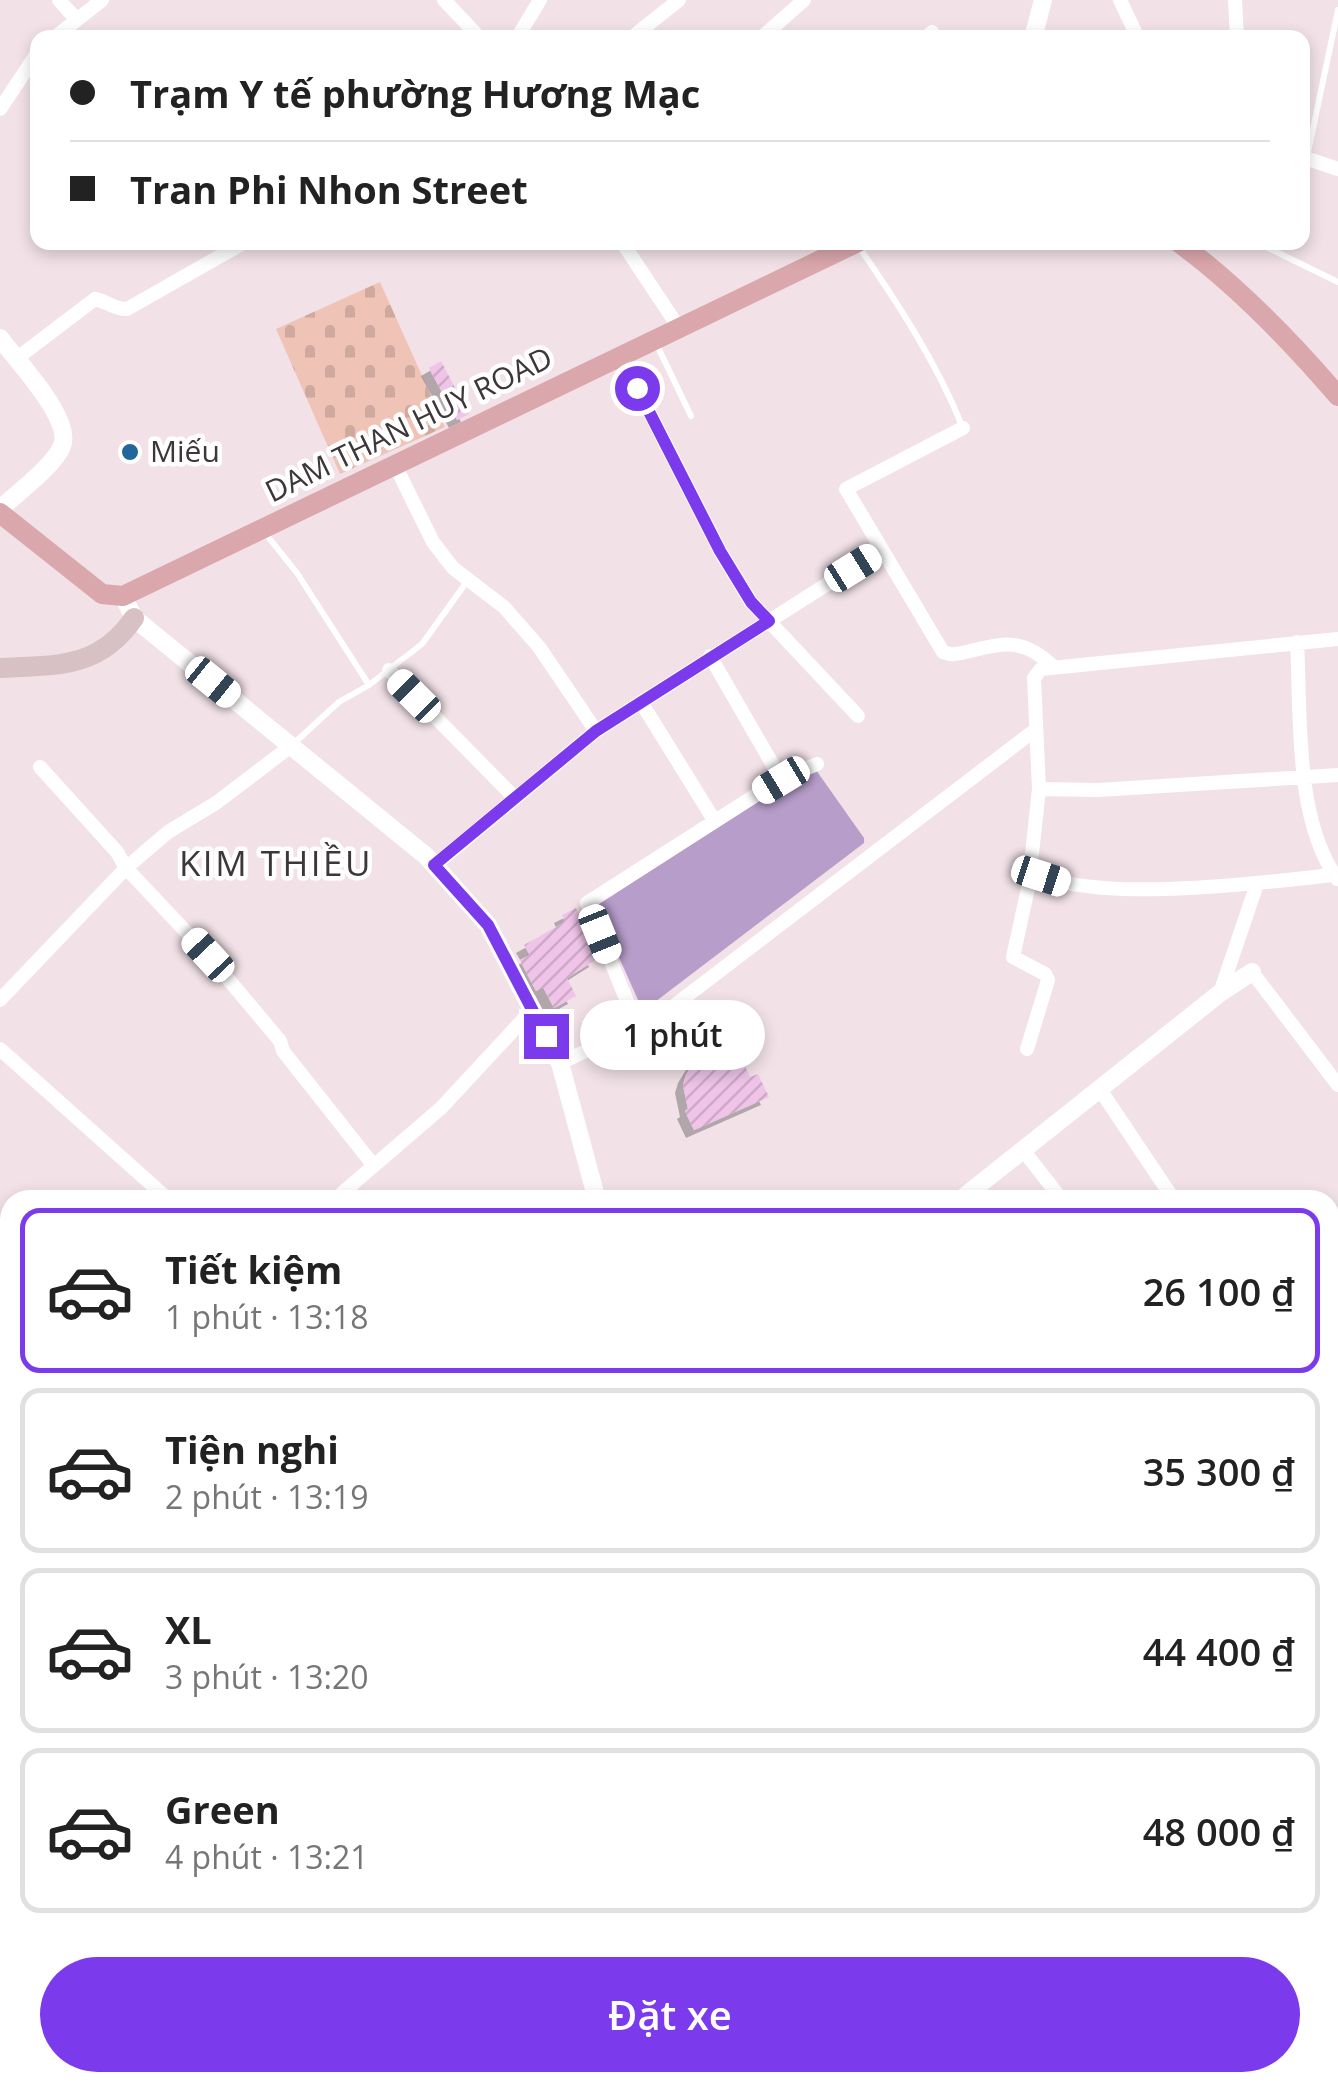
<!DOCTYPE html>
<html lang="vi">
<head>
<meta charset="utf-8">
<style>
	body { margin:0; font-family:"Open Sans",sans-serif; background:#f2f2f2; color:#222; height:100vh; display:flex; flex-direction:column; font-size:38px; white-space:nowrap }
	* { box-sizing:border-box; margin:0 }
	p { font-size:32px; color:#767676 }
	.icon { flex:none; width:55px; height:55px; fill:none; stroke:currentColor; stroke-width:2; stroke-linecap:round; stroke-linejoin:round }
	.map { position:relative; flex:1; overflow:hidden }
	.drawer { position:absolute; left:0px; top:1190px; width:1340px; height:902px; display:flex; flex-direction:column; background:#fff; border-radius:30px 30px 0 0; box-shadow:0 5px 15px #0003 }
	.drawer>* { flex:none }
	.guide { position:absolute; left:30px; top:30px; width:1280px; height:220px; border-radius:20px; box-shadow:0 5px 15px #0003; display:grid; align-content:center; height:220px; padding:0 40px; background:#fff }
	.end { position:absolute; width:45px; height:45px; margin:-22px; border:12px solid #7c3aed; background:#fff; box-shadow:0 0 0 5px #fff }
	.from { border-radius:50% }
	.bubble { position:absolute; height:70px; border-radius:35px; background:#fff; box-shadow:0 5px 15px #0003; font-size:32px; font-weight:600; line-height:70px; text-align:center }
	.car { position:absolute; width:30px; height:60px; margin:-30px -15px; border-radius:12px; box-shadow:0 0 8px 2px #0007; background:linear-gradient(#fff 24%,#345 0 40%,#fff 0 76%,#345 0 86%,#fff 0) }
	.guide b { display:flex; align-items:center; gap:35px; height:95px; font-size:38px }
	.guide b+b { border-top:2px solid #e0e0e0 }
	.guide i { width:25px; height:25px; background:#222 }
	ul { padding:18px 0 0; list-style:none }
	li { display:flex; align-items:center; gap:30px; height:165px; margin:0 20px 15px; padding:0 20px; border:5px solid #e0e0e0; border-radius:20px }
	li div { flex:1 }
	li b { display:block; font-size:38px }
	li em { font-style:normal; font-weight:600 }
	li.current { border-color:#7c3aed }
	li>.icon { width:90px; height:90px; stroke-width:1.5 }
	.cta { display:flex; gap:20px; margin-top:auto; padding:20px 40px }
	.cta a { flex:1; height:115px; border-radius:60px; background:#7c3aed; color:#fff; font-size:40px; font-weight:600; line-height:115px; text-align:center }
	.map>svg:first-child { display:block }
</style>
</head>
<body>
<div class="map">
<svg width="1338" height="2091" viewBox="0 0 1338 2091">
	<defs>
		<pattern id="cemetery-stones" width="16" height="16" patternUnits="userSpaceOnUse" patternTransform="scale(2.5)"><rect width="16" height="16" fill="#f0c3b7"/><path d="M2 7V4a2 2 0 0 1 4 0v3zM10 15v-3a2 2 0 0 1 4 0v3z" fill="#cfa89e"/></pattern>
		<pattern id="building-hatch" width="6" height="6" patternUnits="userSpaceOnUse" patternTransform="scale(2.5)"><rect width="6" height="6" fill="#efc4e8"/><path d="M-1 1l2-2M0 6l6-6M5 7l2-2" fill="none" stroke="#cea9c8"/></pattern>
		<filter id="shadow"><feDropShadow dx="-8" dy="8" stdDeviation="0" flood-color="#0004"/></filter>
	</defs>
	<rect width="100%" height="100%" fill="#f2e2e8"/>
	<path fill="url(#cemetery-stones)" d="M380,282L445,427L340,474L276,329Z"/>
	<path fill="#b69dca" d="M816,770L864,838V843L643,1011L596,906L779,788L789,787Z"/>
	<path fill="url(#building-hatch)" filter="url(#shadow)" d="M441,361L469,414L457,420L429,368Z
		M576,908L597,959L567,978L576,996L554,1008L543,987L536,991L520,960L530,955L524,945L565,922L562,915Z
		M730,1032L750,1077L758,1074L769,1097L694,1130L685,1111L688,1109L683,1085L686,1075L697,1057L711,1048V1041Z"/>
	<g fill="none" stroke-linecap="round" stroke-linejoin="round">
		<path stroke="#fff" stroke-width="6" d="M1307,157L1338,10
			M1256,242L1338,282
			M857,244C897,302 937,363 963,428
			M655,341L691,416
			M265,533L297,573L369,685L339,702L292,745
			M369,685L422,644L468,580"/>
		<path stroke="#fff" stroke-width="14" d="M59,0L76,19
			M444,0L480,38
			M1120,0L1138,38
			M1235,0L1237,38
			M54,38L102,0
			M517,38L540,0
			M631,38L679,0
			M761,38L804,0
			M925,38L932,32L936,38
			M0,109L38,52
			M1302,157L1338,169
			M622,242L679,328
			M621,356L720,551L751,602L858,716
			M16,359L95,299C106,301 116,310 127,309L245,242
			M963,428L846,489L943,652C953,656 956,654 966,652C1006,642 1023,638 1054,667
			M395,465L433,542L453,568L504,607L539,647L596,731
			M1297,642C1301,715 1294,817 1337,879
			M710,656L781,779
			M389,670L515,798
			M641,702L714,820
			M40,767L117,852L126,868L208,955L280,1041L283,1051L374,1166
			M1039,789L1098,790L1338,775
			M435,865L596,731L881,550
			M1333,875C1266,882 1086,906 1032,870L1031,863L1039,789L1034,678L1041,669L1338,639
			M1252,972L1338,1085
			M1220,993L1257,884
			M0,1000L126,868L168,832L216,803L291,746
			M638,1028L587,903L781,779L817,764
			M0,1049L169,1200
			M1027,1049L1048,980L1045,974L1013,957L1032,870
			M560,1063L658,1018L1035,730
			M1099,1088L1174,1200
			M1023,1150L1062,1200
			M334,1200L441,1108L533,1009
			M1330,1224L1338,1219
			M0,1470L10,1454
			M1330,1536L1338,1530
			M1330,1923L1338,1917
			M0,1997L10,2002
			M1009,2082L1015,2091
			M108,2091L112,2082
			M543,2091L545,2082
			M1121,2091L1131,2082"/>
		<path stroke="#fff" stroke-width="18" d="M1033,38L1043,0
			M0,338C16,360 73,419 62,446C54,466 16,494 0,509
			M123,596L134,618L426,856L488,925L560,1063L597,1200
			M960,1200L1220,993L1252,972
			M1330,1728L1338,1722
			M0,1769L10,1778
			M629,2082L690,2091
			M258,2091L262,2082
			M743,2091L803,2082"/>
		<path stroke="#d8c1c4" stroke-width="20" d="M0,668C57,665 99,669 134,618"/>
		<path stroke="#daa7ac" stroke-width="20" d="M1178,242C1238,286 1290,340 1338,396
			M0,513L102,594L123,596L858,242"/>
	</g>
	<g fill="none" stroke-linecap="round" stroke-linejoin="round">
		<path stroke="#7c3aed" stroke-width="12" d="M546,1036L488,925L434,865L596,731L769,621L751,602L720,551L637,388"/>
	</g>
	<circle fill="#21679b" stroke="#fff" stroke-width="4" cx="130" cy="452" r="10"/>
	<g text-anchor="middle" stroke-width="9" stroke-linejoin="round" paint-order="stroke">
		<g font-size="30" fill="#3d3739" stroke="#fff">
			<text transform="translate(409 425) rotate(-26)" y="10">DAM THAN HUY ROAD</text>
		</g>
		<g font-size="30" fill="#3d3739" stroke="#fff" text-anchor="start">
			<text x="150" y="462">Miếu</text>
		</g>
		<g font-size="35" letter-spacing="2.5" fill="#3d3739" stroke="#fff">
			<text x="276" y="876">KIM THIỀU</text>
		</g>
	</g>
</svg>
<i class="end from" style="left:637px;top:388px"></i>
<i class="end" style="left:546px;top:1036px"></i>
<div class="bubble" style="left:580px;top:1000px;width:185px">1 phút</div>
<i class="car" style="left:853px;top:568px;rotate:58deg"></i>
<i class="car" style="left:213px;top:682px;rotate:129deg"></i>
<i class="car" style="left:414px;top:696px;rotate:315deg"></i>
<i class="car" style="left:781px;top:780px;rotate:239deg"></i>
<i class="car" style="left:1041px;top:876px;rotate:108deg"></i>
<i class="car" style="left:600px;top:934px;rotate:158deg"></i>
<i class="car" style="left:208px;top:955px;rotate:317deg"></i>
<div class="guide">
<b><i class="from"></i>Trạm Y tế phường Hương Mạc</b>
<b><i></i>Tran Phi Nhon Street</b>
</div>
<section class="drawer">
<ul>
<li class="current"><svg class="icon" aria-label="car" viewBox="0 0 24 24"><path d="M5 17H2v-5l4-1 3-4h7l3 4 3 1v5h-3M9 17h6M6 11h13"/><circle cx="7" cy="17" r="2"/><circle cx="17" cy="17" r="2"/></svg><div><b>Tiết kiệm</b><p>1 phút · 13:18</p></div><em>26 100 ₫</em></li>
<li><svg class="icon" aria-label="car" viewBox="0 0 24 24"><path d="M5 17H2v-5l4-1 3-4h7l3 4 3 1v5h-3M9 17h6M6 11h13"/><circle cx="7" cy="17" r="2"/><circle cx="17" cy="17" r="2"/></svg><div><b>Tiện nghi</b><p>2 phút · 13:19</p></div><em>35 300 ₫</em></li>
<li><svg class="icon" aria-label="car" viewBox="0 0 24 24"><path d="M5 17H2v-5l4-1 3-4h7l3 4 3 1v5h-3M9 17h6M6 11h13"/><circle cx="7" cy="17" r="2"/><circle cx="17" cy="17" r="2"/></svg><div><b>XL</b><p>3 phút · 13:20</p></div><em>44 400 ₫</em></li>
<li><svg class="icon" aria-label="car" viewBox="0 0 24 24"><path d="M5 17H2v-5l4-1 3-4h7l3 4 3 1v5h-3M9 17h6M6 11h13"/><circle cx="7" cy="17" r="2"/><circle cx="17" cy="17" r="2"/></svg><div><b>Green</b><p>4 phút · 13:21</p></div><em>48 000 ₫</em></li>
</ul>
<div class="cta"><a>Đặt xe</a></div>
</section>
</div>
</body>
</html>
